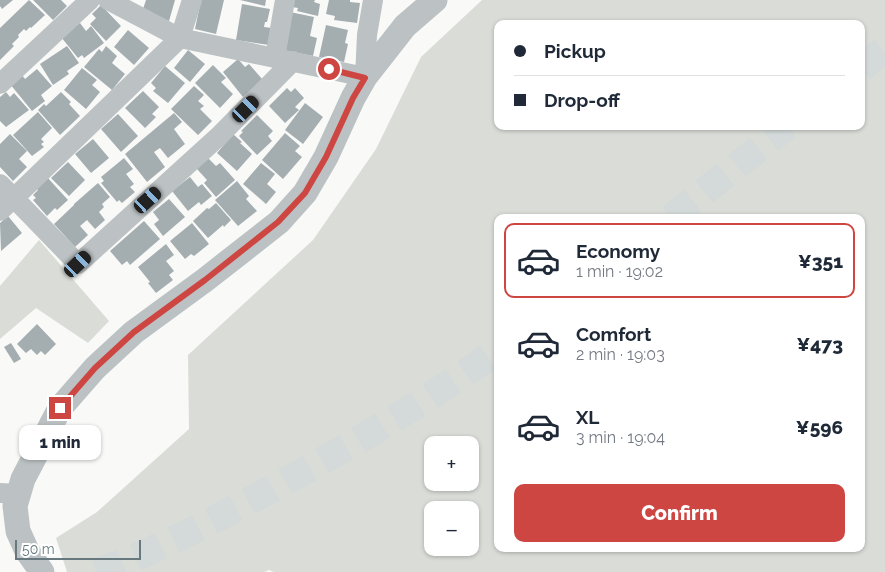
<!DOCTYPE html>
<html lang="en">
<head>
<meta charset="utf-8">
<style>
	body { margin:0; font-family:Raleway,sans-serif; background:#f6f6f7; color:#1f2937; height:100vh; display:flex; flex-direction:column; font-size:19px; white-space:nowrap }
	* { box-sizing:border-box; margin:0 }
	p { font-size:16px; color:#747a83 }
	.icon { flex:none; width:28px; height:28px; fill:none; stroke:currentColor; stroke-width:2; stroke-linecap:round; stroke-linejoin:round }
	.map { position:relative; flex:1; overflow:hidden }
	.drawer { position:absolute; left:494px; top:214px; width:371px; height:338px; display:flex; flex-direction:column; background:#fff; border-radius:10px; box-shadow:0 1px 4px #0004 }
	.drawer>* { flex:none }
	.hud { position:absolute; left:494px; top:20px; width:371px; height:110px; border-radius:10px; box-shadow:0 1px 4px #0004; display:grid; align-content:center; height:110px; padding:0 20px; background:#fff }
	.fabs { position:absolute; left:424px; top:436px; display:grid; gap:10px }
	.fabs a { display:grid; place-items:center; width:55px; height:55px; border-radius:10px; background:#fff; box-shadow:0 1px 4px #0004; font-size:25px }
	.scale { position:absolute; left:15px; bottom:12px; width:126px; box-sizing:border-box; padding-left:5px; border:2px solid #67797e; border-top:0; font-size:14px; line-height:18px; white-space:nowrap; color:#67797e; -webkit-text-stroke:4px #fff; paint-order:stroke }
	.end { position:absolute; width:22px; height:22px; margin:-11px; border:6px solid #ce4642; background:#fff; box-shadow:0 0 0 2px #fff }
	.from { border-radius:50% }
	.bubble { position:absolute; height:35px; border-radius:10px; background:#fff; box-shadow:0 1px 4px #0004; font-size:16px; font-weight:800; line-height:35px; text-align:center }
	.car { position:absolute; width:15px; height:30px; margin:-15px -8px; border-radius:6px; box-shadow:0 0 4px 1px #0007; background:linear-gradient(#222 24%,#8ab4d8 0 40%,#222 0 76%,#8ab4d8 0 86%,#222 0) }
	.hud b { display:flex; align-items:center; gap:18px; height:48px; font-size:19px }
	.hud b+b { border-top:1px solid #e0e1e3 }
	.hud i { width:12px; height:12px; background:#1f2937 }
	ul { padding:9px 0 0; list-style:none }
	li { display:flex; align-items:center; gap:15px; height:75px; margin:0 10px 8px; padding:0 10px; border:2px solid transparent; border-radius:10px }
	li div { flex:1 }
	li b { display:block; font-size:19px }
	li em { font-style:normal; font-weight:800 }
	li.on { border-color:#ce4642 }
	li>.icon { width:45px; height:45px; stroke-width:1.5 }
	.action { display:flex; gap:10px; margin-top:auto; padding:10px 20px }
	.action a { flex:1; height:58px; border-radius:10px; background:#ce4642; color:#fff; font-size:20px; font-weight:800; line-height:58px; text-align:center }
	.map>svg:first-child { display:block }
</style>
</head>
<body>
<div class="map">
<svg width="885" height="572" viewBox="0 0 885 572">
	<rect width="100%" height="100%" fill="#f9f9f7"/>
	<path fill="#daddd7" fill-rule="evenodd" d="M482,0H885V572H274L269,570L264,572H67L56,538L97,512L189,429L188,355L313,240L376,149L421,57ZM498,24H861V126H498ZM498,218H861V548H498ZM432,445H470V482H432ZM432,510H470V548H432Z
		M39,240L109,321L88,343L36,308L0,339V286Z"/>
	<path fill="#a4aeb1" d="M0,0H13L2,9L0,6Z
		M29,0L45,15L31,28L30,27L26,31L24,29L18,35L19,37L12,44L14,46L0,60V28Z
		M33,0H61L67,6L53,20Z
		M146,0H175L169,21L142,12Z
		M201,0H224L216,34L195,29Z
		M240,0H266L265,6Z
		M294,0H315L314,2L320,4L318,16L297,11L298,8L292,7Z
		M329,0H350V2L360,3L357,23L334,20L335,16L326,14Z
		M242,4L270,9L267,22H265L264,27L272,28L269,45L236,40Z
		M101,5L121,26L106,41L90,24L96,18L92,14Z
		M290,12L314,17L310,36L317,38L313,56L282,50Z
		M80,23L86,31L91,26L104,43L84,58L82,55L78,58L61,37Z
		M326,25L348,30L345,43L348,44L344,62L319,57Z
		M128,30L149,48L134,65L114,47Z
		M67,46L79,63L67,71L69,74L53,85L40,64Z
		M106,46L117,56L112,63L125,74L112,90L84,67L99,49L102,52Z
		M188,50L205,64L190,82L174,68Z
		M238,59L245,67L249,64L263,80L243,97L223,72Z
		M213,65L226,78L221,82L233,94L220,108L195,83Z
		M165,66L185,83L168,103L153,91L156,88L151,83Z
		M82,68L97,80L92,85L100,92L86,109L64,90Z
		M37,69L52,86L41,95L45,101L32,111L10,84L22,75L25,79Z
		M194,86L204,95L198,101L204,106L200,109L212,121L198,135L171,109Z
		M287,88L291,92L295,88L304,98L295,107L299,110L285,123L269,106Z
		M143,91L159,107L152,114L156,117L145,128L125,108Z
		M6,92L10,97L14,93L29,110L6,127L0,121V97Z
		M61,92L71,102L69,104L80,116L60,135L38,110L44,104L46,106Z
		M305,103L323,117L303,144L285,130Z
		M38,112L52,128L41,139L44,142L41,144L44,147L32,156L13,135Z
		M174,113L182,122L174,129L185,144L168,158L160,148L154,152L165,167L147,182L125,154Z
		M118,114L138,136L121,152L101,129Z
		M257,115L273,131L268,136L272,141L257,155L239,136L243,132L241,131Z
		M285,133L300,146L295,151L302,157L283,179L262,160Z
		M10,134L27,151L19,159L27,167L13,181L0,167V144Z
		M233,134L242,142L240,143L252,154L237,171L217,153Z
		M93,139L109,158L91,173L75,154Z
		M124,158L133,169L126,174L134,184L130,187L135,192L122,203L119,200L117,202L101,183L104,181L101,177Z
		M208,158L216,166L220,163L235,180L216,197L204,183L207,180L197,169Z
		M68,162L85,180L69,196L51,178Z
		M261,163L275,174L267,184L276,192L266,204L243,184Z
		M47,177L68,200L57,210L55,208L47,216L33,200L36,198L33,195L38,190L35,187Z
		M190,177L198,187L202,184L212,196L201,205L199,202L188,211L172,191Z
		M237,181L249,196L246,199L257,211L238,226L215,200Z
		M98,183L110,197L102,204L104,207L99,212L105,220L95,229L87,220L80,226L88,235L75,247L54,224L74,205V204Z
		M169,199L185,217L163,236L154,224L159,220L153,212Z
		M216,203L231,220L224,227L223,225L208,238L193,221L207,208L209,209Z
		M8,216L22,233L1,251L0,223Z
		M144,221L160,239L130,265L127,261L122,265L110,251Z
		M192,223L209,244L194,256L191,254L185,259L170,241Z
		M166,244L174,255L166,261L174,271L169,275L173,280L156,293L148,283L150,282L138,267Z
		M37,324L56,344L45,355L41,351L37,355L31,349L26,353L17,344Z
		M11,343L21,359L14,363L4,347Z"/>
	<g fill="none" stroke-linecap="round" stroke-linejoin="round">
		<path stroke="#d4d9d9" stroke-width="28" stroke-dasharray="28 14" stroke-linecap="butt" d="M861,68L885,49
			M671,218L787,126
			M96,572C160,550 221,516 281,484C355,443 429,400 498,350"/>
		<path stroke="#bcc2c4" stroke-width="20" d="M108,0L180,38L365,77L367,35L373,0
			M275,58L285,0
			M0,84L90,0
			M0,184L14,198L180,38L192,0
			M0,211L14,198L78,264L219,136L293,61
			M0,493L18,494"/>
		<path stroke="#bcc2c4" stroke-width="25" d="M42,572L27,551L18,531L15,506L23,479L60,408L95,368L134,332L205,280L279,222L305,193L326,157L353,98L365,77L405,26L435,0"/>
	</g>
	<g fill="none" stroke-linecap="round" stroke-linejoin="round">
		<path stroke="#ce4642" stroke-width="6" d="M60,408L95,368L134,332L205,280L278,222L305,193L326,157L353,98L365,78L329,69"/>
	</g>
</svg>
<div class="fabs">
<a>+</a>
<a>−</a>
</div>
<div class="scale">50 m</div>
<i class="end from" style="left:329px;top:69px"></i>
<i class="end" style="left:60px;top:408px"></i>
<div class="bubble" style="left:19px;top:425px;width:82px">1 min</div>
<i class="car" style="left:246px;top:109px;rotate:45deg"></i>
<i class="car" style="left:148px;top:200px;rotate:48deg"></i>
<i class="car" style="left:78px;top:264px;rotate:47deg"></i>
<div class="hud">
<b><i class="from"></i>Pickup</b>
<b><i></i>Drop-off</b>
</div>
<section class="drawer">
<ul>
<li class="on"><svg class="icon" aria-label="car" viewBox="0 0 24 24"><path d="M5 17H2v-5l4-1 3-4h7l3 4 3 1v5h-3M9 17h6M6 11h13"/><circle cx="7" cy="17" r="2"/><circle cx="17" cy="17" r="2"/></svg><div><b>Economy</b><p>1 min · 19:02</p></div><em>¥351</em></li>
<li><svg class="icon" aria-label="car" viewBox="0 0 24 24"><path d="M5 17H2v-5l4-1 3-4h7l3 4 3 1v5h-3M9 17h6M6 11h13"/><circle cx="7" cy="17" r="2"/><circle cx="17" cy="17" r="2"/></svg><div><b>Comfort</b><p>2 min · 19:03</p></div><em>¥473</em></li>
<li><svg class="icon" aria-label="car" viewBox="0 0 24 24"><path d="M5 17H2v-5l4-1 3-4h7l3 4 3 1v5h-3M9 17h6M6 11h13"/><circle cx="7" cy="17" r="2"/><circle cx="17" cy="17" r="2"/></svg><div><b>XL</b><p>3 min · 19:04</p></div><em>¥596</em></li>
</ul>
<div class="action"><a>Confirm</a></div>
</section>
</div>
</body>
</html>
